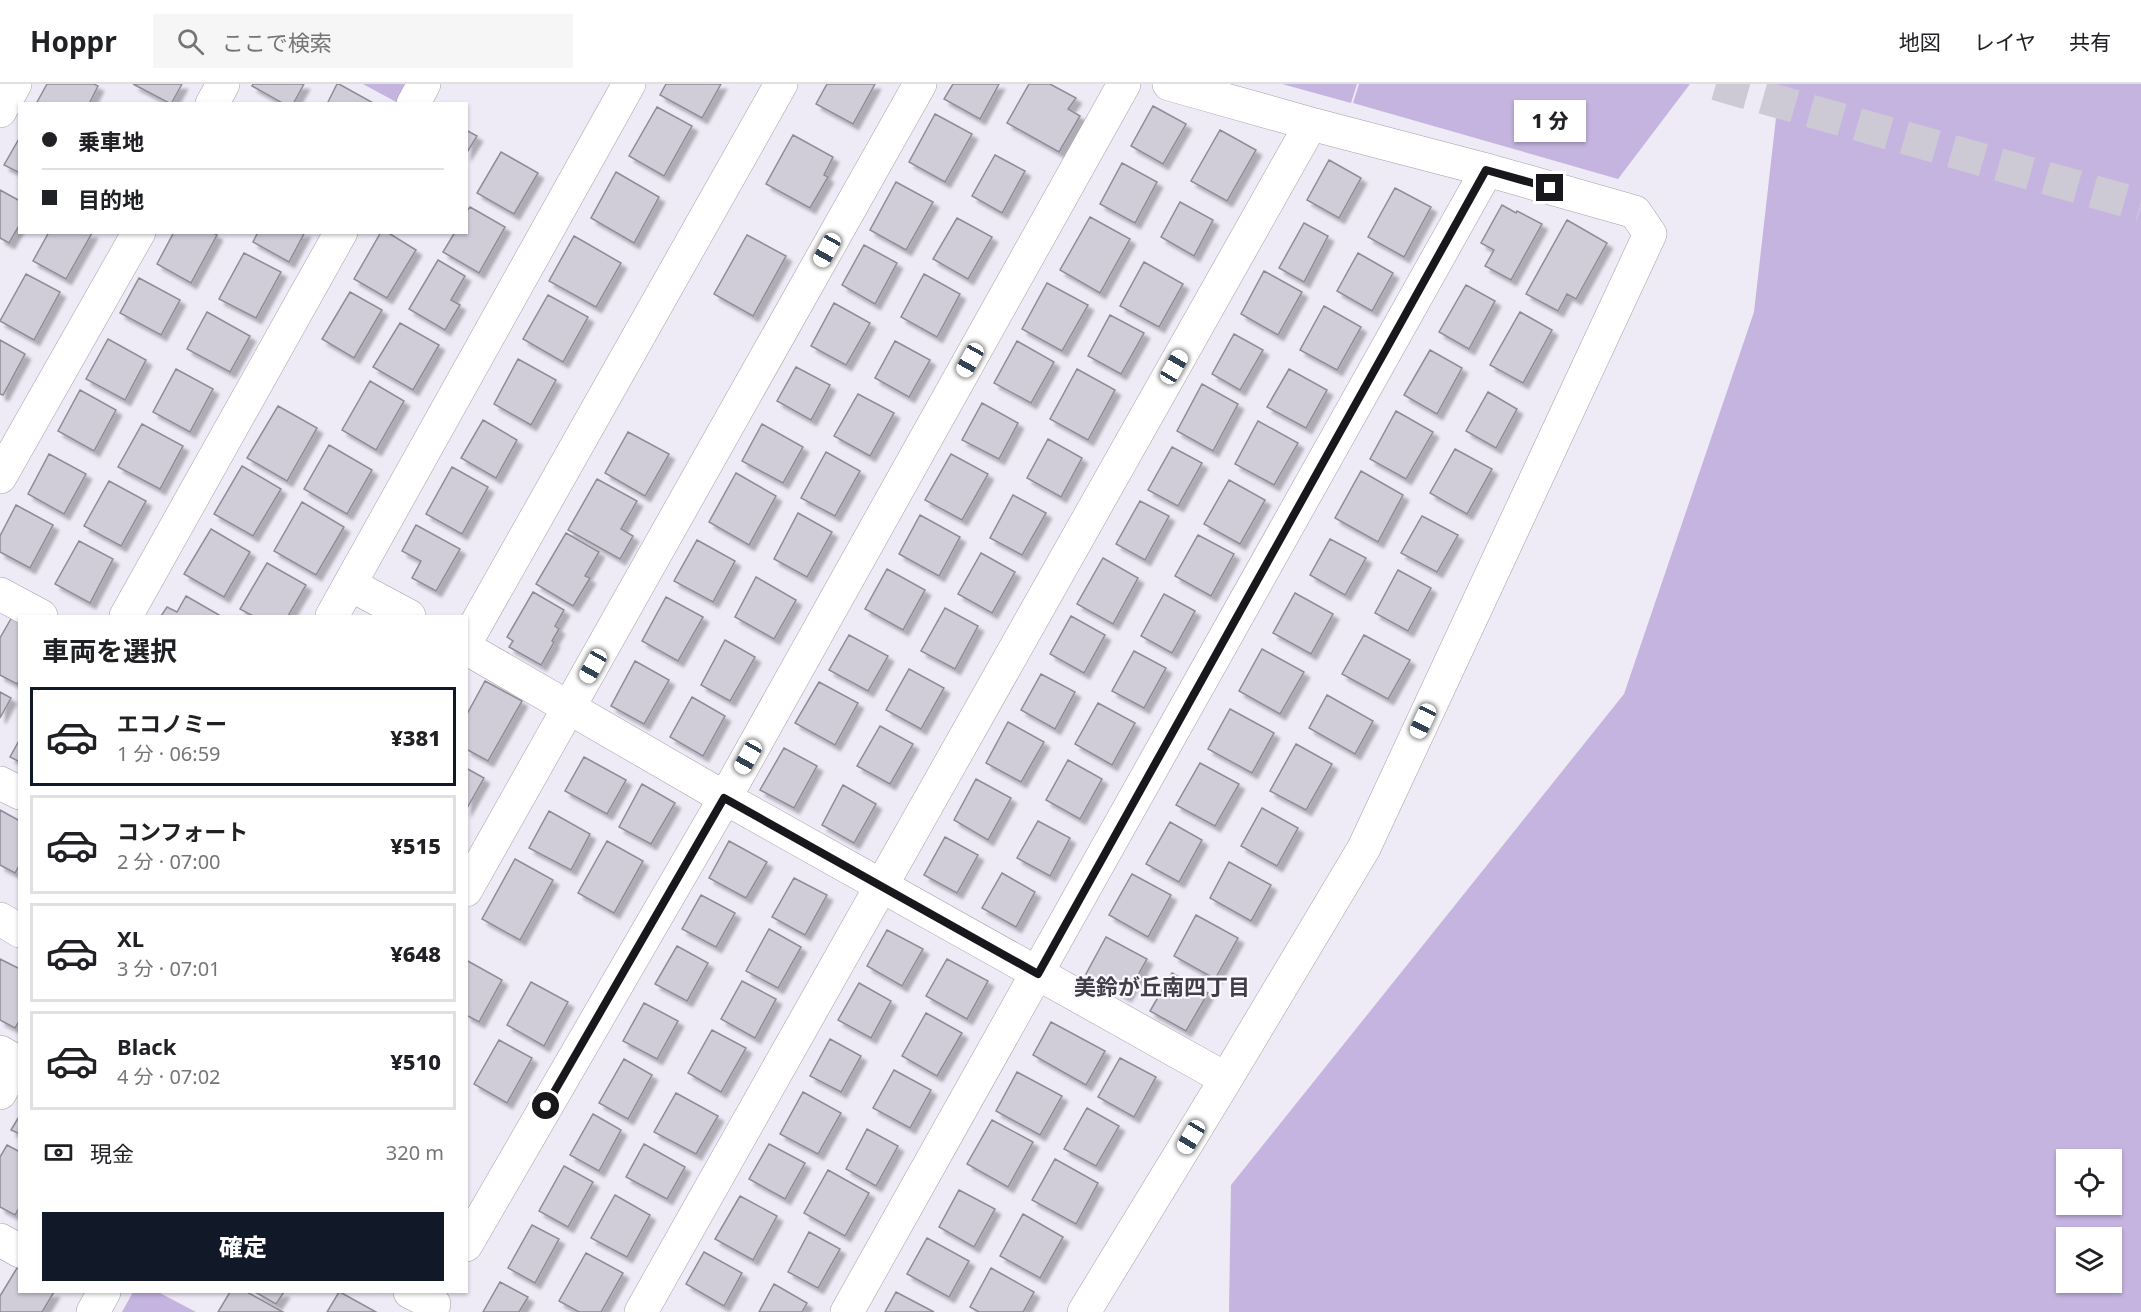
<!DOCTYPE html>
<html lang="ja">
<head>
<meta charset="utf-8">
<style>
	body { margin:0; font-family:"Noto Sans","Noto Sans JP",sans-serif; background:#f6f6f6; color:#202124; height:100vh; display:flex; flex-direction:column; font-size:22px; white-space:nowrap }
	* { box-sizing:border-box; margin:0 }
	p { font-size:20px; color:#757577 }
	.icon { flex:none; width:33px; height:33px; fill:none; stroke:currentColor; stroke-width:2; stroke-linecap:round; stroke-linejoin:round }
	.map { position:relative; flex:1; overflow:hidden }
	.sheet { position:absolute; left:18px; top:531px; width:450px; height:678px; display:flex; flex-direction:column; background:#fff; border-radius:0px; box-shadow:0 2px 4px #0004 }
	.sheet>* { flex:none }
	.banner { position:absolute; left:18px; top:18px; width:450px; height:132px; border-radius:0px; box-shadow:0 2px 4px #0004; display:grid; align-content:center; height:132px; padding:0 24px; background:#fff }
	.fabs { position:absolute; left:2056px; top:1065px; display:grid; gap:12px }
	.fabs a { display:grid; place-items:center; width:66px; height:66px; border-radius:0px; background:#fff; box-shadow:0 2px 4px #0004; font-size:30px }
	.end { position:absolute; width:27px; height:27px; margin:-14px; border:8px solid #18171b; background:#fff; box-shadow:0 0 0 3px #fff }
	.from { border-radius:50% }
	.bubble { position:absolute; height:42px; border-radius:0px; background:#fff; box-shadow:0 2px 4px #0004; font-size:20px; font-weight:800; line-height:42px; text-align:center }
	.car { position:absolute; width:18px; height:36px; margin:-18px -9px; border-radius:8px; box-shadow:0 0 4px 2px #0007; background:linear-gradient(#fff 24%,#345 0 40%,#fff 0 76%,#345 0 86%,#fff 0) }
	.banner b { display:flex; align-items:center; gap:21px; height:57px; font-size:22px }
	.banner b+b { border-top:2px solid #e0e0e0 }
	.banner i { width:15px; height:15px; background:#202124 }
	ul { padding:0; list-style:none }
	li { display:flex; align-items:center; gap:18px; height:99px; margin:0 12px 9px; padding:0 12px; border:3px solid #e0e0e0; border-radius:0px }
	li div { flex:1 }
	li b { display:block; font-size:22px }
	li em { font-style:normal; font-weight:800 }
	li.current { border-color:#111827 }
	li>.icon { width:54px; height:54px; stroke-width:1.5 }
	h2 { padding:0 24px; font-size:27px; line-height:72px }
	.pay { display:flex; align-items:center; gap:15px; height:66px; padding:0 24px; font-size:22px }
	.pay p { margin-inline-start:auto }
	.cta { display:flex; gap:12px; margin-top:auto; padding:12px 24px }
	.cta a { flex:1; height:69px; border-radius:0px; background:#111827; color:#fff; font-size:24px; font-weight:800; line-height:69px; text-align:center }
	header { display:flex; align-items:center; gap:36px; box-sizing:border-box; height:84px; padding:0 30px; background:#fff; border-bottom:2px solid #e0e0e0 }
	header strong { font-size:28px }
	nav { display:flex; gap:33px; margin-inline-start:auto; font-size:21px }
	.search { width:420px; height:54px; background:#f6f6f6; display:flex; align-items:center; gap:15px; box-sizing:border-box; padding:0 21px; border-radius:0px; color:#757577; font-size:22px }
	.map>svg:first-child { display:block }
</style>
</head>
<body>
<header>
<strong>Hoppr</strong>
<div class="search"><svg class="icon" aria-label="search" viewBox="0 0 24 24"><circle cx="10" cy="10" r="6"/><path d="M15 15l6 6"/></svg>ここで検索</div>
<nav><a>地図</a><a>レイヤ</a><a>共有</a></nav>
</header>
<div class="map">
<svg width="2141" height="1228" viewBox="0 0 2141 1228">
	<defs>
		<filter id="shadow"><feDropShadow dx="5.5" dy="5.5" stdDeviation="1.5" flood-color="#0004"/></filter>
	</defs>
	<rect width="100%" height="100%" fill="#eeeaf6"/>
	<path fill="#c4b4df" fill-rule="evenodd" d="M363,0H409L398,19Z
		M1282,0H1357L1351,19Z
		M1359,0H1690L1618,95L1353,19Z
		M1772,0H2141V1228H1229L1231,1101L1624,610L1754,228L1777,25ZM2067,1076H2112V1120H2067ZM2067,1154H2112V1198H2067Z
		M133,1208H158L196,1228H122Z"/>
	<path fill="#d0ccd8" stroke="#908c97" stroke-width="1.5" filter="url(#shadow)" d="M47,0H94L98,2L89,20H36Z
		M133,0H182L171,20Z
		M253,0H304L293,20H284L252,2Z
		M337,0H339L375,20H327Z
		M666,0H721L702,34L660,11Z
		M827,0H875L853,40L816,20Z
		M953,0H999L980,35L944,15Z
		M1029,0H1050L1076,14L1068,25L1080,32L1059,68L1007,39Z
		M1153,22L1186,40L1163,80L1131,62Z
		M657,23L692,42L664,92L629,72Z
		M935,30L972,50L945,98L909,78Z
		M466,46L477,52L466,70Z
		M1220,46L1256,66L1227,117L1191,97Z
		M793,51L833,73L824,91L828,93L810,124L766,100Z
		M20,53V89L4,81Z
		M501,68L538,89L514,130L477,109Z
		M995,71L1025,87L1002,129L972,112Z
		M1329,76L1361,94L1339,134L1307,116Z
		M1122,79L1157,98L1135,139L1100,120Z
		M616,88L659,113L634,159L591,134Z
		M896,98L933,118L906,166L870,146Z
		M1395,104L1431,123L1404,173L1368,153Z
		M0,106L20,117V140L9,159L0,154Z
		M1180,118L1213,136L1194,172L1161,153Z
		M1502,121L1516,129L1517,127L1542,140L1511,196L1485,182L1494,166L1481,159Z
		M470,123L505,143L479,189L443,168L455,148H466V128Z
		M1090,133L1130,155L1100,209L1060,186Z
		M957,134L992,153L968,195L933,175Z
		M1567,136L1607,159L1576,215L1567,210L1558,227L1526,210Z
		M1304,139L1328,152L1304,198L1279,184Z
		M49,148L92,149L66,195L33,177Z
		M174,148H212L217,151L191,199L157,180Z
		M258,148H305L289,178L253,158Z
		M381,148H387L416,166L387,214L354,195Z
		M747,151L786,172L753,232L714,210Z
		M574,152L621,179L596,223L549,197Z
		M864,161L897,179L875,220L842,201Z
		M244,169L281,188L256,234L219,215Z
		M1358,169L1393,189L1372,227L1337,207Z
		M438,176L465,192L451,216L460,221L445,246L409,225Z
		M1144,178L1183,200L1159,243L1120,222Z
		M1264,187L1302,208L1278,251L1241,230Z
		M26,190L60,208L34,256L0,237Z
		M924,190L960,210L937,253L901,233Z
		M139,194L180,216L161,251L120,229Z
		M1047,199L1088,221L1062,267L1022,245Z
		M1466,201L1495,217L1469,265L1439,248Z
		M350,208L382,226L354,274L322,255Z
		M548,211L588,233L563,278L523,255Z
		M834,219L870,239L846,281L811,262Z
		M1324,222L1361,243L1337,286L1300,266Z
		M207,228L250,252L230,288L187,265Z
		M1520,228L1552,246L1523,299L1490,281Z
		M1110,231L1144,249L1121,290L1088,272Z
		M400,239L439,261L413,306L373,283Z
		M1234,250L1263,266L1240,306L1212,290Z
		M108,255L146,276L125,316L86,295Z
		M0,256L25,270L3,311L0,310Z
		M895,257L930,276L909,313L875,294Z
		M1017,257L1054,278L1031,319L994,299Z
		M1430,266L1462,284L1437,330L1404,311Z
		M518,275L556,296L531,341L494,320Z
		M796,283L830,301L811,336L777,317Z
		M176,285L213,305L190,348L153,328Z
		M1077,285L1115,306L1088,356L1050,335Z
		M1289,285L1327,306L1306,344L1267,323Z
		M370,297L404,317L376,366L342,346Z
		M1202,300L1238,320L1213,367L1177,347Z
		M80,306L116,326L94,367L58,347Z
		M1488,308L1517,325L1496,364L1466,347Z
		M858,310L894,329L870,372L834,352Z
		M982,319L1018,339L999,375L962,356Z
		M278,322L317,344L287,397L247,374Z
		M1396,327L1433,348L1406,395L1370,375Z
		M483,336L517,356L496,394L461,374Z
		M1258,337L1298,359L1274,401L1235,380Z
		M142,340L183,362L160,405L118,383Z
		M762,340L803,363L783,399L742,377Z
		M628,348L669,370L645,412L605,389Z
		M1048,355L1082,374L1061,413L1027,394Z
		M329,361L372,386L347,430L304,405Z
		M1172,363L1202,379L1178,422L1148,406Z
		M1455,365L1492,385L1467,430L1430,409Z
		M826,368L860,387L835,432L801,414Z
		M49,370L86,390L64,430L28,410Z
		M951,370L988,390L962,436L925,416Z
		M242,382L281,405L253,452L214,430Z
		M452,383L488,403L462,450L426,430Z
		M1361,387L1403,411L1378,458L1335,434Z
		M736,389L776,412L749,461L709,438Z
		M597,395L637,417L621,445L633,452L620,475L568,446Z
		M1229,396L1265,416L1240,460L1204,440Z
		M109,397L146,417L121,462L84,442Z
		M1013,411L1046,429L1022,471L990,454Z
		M1140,417L1169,432L1145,476L1116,460Z
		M302,418L344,443L316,491L274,467Z
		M16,421L53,441L30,484L0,468V452Z
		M798,429L832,448L807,493L774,475Z
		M920,431L960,453L939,492L899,470Z
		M1422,432L1458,451L1437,488L1401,469Z
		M416,441L460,465L436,507L412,494L421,477L402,467Z
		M211,445L250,468L224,513L184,490Z
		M566,449L599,468L585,492L590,494L573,522L536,500Z
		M1198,451L1234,470L1211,512L1175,492Z
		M1330,455L1366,474L1345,511L1310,491Z
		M697,456L735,477L713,518L674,497Z
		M79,457L113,475L90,519L55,500Z
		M981,469L1015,488L992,529L958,510Z
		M1103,474L1138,494L1113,540L1077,520Z
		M267,479L306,501L288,532H253L240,525Z
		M887,485L925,506L903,546L865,525Z
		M1398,486L1431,504L1408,547L1375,529Z
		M756,493L796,516L774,555L735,533Z
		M533,508L564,526L555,542L559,545L552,557L554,558L541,581L509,563L513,557L507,553Z
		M1295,509L1333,530L1311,570L1273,549Z
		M1164,510L1195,527L1172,569L1141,552Z
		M186,512L219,531V532H161L167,523L177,528Z
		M666,513L703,533L678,577L642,557Z
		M945,524L978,542L955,585L921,567Z
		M1071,532L1105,551L1084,589L1050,570Z
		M12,533L20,538V595L17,600L0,591V554Z
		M849,551L888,572L868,607L829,586Z
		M1364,551L1410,576L1388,615L1342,590Z
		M725,556L755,573L730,617L701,601Z
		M1262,565L1304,588L1280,630L1239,607Z
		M1134,567L1166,584L1144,624L1112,607Z
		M635,577L669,596L644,640L611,622Z
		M909,585L944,604L921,645L886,626Z
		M1041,590L1075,608L1055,645L1021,626Z
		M485,597L522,617L488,677L466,665V632Z
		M819,598L858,619L835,661L795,639Z
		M0,608L11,614L0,634Z
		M1327,611L1373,637L1355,670L1309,644Z
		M692,613L725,632L703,672L670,653Z
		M1098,619L1135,639L1112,681L1075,660Z
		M1230,625L1274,649L1252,689L1208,665Z
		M1008,638L1044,658L1021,698L986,679Z
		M880,642L913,660L890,700L857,682Z
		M20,655V678L10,673Z
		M1296,660L1332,680L1306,726L1270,707Z
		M784,664L817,682L794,724L760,706Z
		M584,673L626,696L607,730L565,707Z
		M1068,676L1102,695L1080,735L1046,716Z
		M1200,679L1239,700L1215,742L1176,721Z
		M466,684L484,694L466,726Z
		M976,695L1011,714L988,756L954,736Z
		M642,700L675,719L651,760L619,743Z
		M843,701L876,720L854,759L822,741Z
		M1262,724L1298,744L1277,782L1241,762Z
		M0,726L20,737V780L15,789L0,781Z
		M549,727L590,750L571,786L529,764Z
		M1038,737L1070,754L1050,792L1017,774Z
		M1170,738L1202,756L1179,798L1146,780Z
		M945,753L978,771L957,809L924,791Z
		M607,757L643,777L614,829L578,809Z
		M729,757L767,778L746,814L709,794Z
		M515,775L553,796L520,856L482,835Z
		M1229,778L1271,801L1251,837L1210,814Z
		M1002,789L1035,808L1016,843L982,824Z
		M1132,790L1171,811L1148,853L1109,831Z
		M794,794L827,811L805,851L772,833Z
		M701,811L735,829L716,863L682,845Z
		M1196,831L1238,854L1215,895L1174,872Z
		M769,845L801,863L778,904L746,887Z
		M887,846L923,865L902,902L867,882Z
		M1106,853L1147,875L1126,912L1086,890Z
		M677,862L708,879L687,917L655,900Z
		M0,875L20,885V936L15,944L0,936Z
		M947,875L988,897L967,935L926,912Z
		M466,876L502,896L479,938L466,931Z
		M1172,889L1208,909L1186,947L1150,927Z
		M742,897L776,915L755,954L721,935Z
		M531,898L568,918L544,962L507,941Z
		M859,899L891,917L871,954L838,936Z
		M644,919L678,937L657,975L623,957Z
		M926,929L962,949L937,992L902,972Z
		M1051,938L1105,967L1086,1001L1033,971Z
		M712,946L746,964L721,1008L688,989Z
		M830,955L861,972L841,1008L810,992Z
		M499,956L532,974L507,1019L474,1000Z
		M1120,974L1156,993L1134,1033L1098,1013Z
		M624,975L652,991L628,1035L599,1019Z
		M894,986L931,1006L910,1044L873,1024Z
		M1017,988L1062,1012L1040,1051L996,1027Z
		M803,1008L841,1029L818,1070L780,1050Z
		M676,1009L718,1032L696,1070L654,1048Z
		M1087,1024L1119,1042L1096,1082L1064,1065Z
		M593,1030L621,1046L599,1087L570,1071Z
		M20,1031V1050L11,1046Z
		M992,1036L1033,1058L1008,1103L967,1080Z
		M867,1045L898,1062L876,1102L846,1085Z
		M644,1060L685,1083L667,1115L626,1093Z
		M769,1060L805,1079L785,1115L749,1095Z
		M7,1061L20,1068V1122L15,1131L0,1123V1073Z
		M1055,1075L1098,1099L1076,1140L1032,1116Z
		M564,1082L593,1098L568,1143L539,1127Z
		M828,1086L869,1109L845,1152L804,1129Z
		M959,1106L995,1125L974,1163L939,1143Z
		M615,1111L650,1131L627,1173L591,1154Z
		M740,1112L777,1132L753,1176L715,1155Z
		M1023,1130L1063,1153L1040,1194L1000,1172Z
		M532,1141L559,1155L535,1199L508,1184Z
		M809,1148L840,1165L818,1204L788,1188Z
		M927,1154L969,1177L949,1213L907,1190Z
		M704,1168L742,1189L724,1222L686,1200Z
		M586,1169L623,1189L601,1228H579L559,1217Z
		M17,1184L20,1186V1208H54L42,1228H0V1212Z
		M991,1184L1034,1208L1023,1228H979L970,1223Z
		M500,1198L528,1213L519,1228H483Z
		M774,1200L807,1219L802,1228H759Z
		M230,1208H247L283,1228H218Z
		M255,1208H284L276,1220Z
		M339,1208H340L376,1228H327Z
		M896,1208L934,1228H885Z"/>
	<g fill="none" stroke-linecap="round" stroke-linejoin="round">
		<path stroke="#cecad5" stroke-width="33" stroke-dasharray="33 16" stroke-linecap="butt" d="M1716,0L2141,121"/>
		<g stroke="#a39faa" stroke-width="34">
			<path id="minor" d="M212,20L223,0
				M413,20L424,0
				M0,27L15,0
				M0,393L139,148
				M351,501L409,532
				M0,510L41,532
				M126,532L341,148
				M332,532L629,0
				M466,558L781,0
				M466,564L725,714L1226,995
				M0,699L20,709
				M466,806L920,0
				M0,835L20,847
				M0,968L17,978L0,1009
				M0,1156L20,1167
				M466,1161L725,714L1124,0
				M410,1208L434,1220
				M93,1228L104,1208
				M641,1228L1311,40
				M847,1228L1487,86
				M1084,1228L1226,995L1364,764L1650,150L1635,128L1487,86L1311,40L1169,0"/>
		</g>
		<use href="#minor" stroke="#fff" stroke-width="33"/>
	</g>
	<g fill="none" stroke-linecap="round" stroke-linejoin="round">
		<path stroke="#18171b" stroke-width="8" d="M546,1022L724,714L1038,890L1486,86L1550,104"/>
	</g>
	<g text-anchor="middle" stroke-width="4.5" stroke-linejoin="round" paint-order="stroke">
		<g font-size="22" font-weight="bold" fill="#413e47" stroke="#faf9fe">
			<text x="1162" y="911">美鈴が丘南四丁目</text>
		</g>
	</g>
</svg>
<div class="fabs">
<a><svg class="icon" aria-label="locate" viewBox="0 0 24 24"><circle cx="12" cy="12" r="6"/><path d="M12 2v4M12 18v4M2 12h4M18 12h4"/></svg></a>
<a><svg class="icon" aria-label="layers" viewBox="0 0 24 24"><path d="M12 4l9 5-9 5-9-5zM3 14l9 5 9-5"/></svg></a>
</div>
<i class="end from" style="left:546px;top:1022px"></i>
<i class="end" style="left:1550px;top:104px"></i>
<div class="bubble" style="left:1514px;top:16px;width:72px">1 分</div>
<i class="car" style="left:827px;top:166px;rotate:209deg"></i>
<i class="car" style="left:970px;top:276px;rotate:209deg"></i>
<i class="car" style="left:1174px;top:283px;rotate:30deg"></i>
<i class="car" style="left:593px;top:582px;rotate:209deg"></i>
<i class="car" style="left:1423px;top:637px;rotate:205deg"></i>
<i class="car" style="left:748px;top:673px;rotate:209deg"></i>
<i class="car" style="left:1191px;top:1053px;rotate:211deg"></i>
<div class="banner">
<b><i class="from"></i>乗車地</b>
<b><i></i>目的地</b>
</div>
<section class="sheet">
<h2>車両を選択</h2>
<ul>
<li class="current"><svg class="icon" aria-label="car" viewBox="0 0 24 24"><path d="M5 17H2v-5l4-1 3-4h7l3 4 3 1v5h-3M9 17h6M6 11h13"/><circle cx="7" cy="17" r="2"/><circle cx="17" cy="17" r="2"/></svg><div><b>エコノミー</b><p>1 分 · 06:59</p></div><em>¥381</em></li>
<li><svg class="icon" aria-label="car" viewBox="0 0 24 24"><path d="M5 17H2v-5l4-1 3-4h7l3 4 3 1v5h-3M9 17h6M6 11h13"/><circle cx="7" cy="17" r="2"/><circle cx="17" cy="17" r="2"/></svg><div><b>コンフォート</b><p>2 分 · 07:00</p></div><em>¥515</em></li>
<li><svg class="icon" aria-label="car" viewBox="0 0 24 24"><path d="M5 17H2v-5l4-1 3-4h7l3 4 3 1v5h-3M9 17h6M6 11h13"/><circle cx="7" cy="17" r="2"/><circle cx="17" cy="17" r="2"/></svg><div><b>XL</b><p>3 分 · 07:01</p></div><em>¥648</em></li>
<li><svg class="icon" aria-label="car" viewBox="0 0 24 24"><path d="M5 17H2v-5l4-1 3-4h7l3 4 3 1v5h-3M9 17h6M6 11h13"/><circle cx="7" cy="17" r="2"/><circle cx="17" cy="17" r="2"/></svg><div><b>Black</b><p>4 分 · 07:02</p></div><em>¥510</em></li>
</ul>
<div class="pay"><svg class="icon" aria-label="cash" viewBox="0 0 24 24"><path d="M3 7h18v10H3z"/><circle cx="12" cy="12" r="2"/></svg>現金<p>320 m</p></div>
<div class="cta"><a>確定</a></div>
</section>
</div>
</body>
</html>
